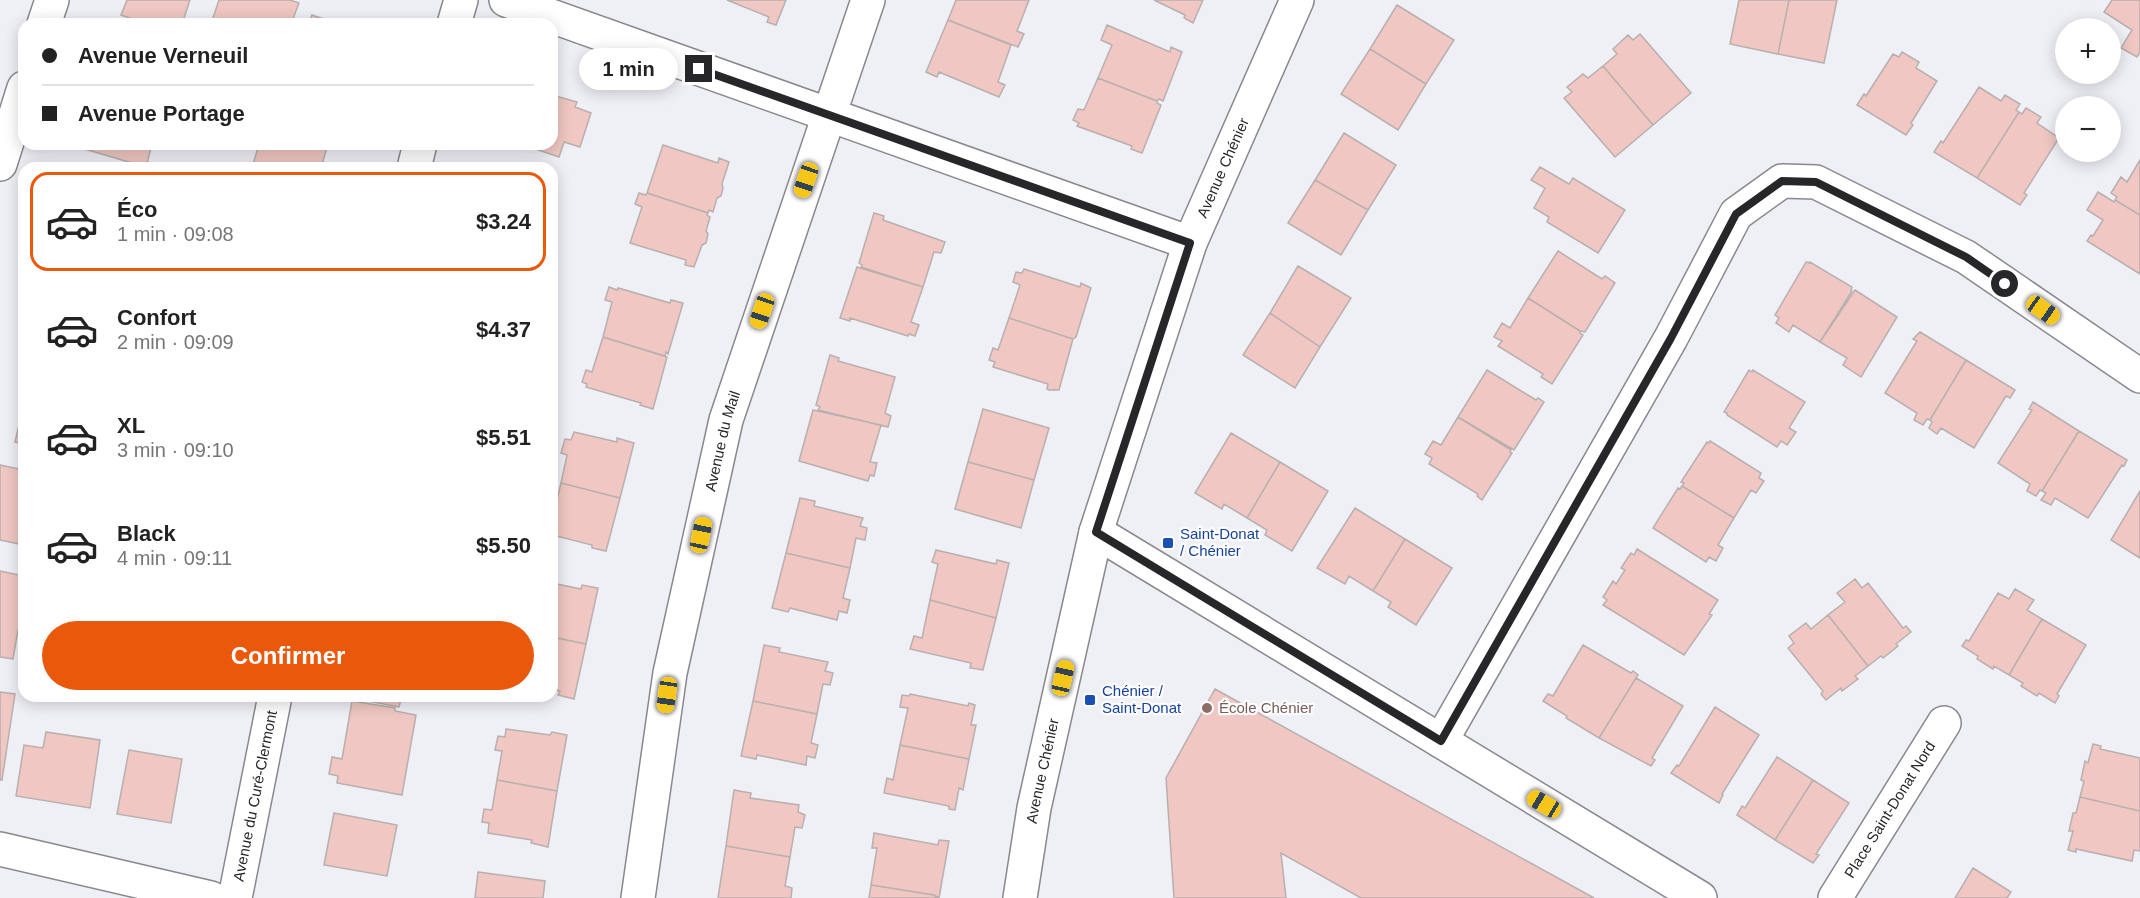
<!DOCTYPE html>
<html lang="fr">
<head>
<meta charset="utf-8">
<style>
	body { margin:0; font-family:Arial,sans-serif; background:#f6f6f6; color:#222; height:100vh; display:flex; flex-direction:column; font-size:22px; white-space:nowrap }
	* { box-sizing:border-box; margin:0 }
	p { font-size:20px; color:#767676 }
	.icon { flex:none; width:33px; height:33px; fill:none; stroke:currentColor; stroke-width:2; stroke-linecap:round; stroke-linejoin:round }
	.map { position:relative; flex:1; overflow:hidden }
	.side { position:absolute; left:18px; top:162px; width:540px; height:540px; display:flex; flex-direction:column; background:#fff; border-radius:18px; box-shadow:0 3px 15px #0003 }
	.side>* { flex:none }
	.guide { position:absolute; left:18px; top:18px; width:540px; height:132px; border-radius:18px; box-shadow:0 3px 15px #0003; display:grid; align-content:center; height:132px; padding:0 24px; background:#fff }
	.fabs { position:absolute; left:2055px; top:18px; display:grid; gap:12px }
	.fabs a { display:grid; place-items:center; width:66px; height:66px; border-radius:50%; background:#fff; box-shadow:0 3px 15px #0003; font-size:30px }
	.end { position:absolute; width:27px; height:27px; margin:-14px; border:8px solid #272729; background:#fff; box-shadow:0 0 0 3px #fff }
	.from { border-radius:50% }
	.bubble { position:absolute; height:42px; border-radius:21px; background:#fff; box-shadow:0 3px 15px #0003; font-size:20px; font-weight:800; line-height:42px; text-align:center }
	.car { position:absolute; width:18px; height:36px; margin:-18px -9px; border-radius:8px; box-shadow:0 0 4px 2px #0007; background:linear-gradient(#f5c518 24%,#345 0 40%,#f5c518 0 76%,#345 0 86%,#f5c518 0) }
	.guide b { display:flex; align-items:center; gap:21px; height:57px; font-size:22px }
	.guide b+b { border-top:2px solid #e0e0e0 }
	.guide i { width:15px; height:15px; background:#222 }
	ul { padding:10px 0 0; list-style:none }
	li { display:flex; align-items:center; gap:18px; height:99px; margin:0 12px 9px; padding:0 12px; border:3px solid transparent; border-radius:18px }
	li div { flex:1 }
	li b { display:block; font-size:22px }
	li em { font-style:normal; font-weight:800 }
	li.on { border-color:#ea580c }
	li>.icon { width:54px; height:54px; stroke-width:1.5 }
	.button { display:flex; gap:12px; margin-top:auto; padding:12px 24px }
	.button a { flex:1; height:69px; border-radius:36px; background:#ea580c; color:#fff; font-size:24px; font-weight:800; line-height:69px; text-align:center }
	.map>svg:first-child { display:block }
</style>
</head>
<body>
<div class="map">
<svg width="2140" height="898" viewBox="0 0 2140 898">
	<rect width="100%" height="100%" fill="#efeff6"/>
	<path fill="#f0c7c2" stroke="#b8afae" stroke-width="1.5" d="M127,0H190L182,24H146L121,15Z
		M219,0H290L299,3L291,24H211Z
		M727,0H786L776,25L767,22L769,17Z
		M956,0H1029L1017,31L1024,34L1018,47L948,20Z
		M1154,0H1203L1193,23L1184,18L1185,15Z
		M1739,0H1789L1778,54L1730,44Z
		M1789,0H1837L1824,63L1778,54Z
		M2112,0H2140V52L2137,57L2121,48L2132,30L2104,12Z
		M1397,5L1454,40L1426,84L1370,49Z
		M312,15L338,24H309Z
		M948,20L1011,45L998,82L1005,85L999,97L939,72L937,77L926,72Z
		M1107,25L1170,52L1171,47L1182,52L1163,101L1159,99L1157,101L1098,78L1112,45L1101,40Z
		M1640,34L1691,93L1653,125L1603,66L1617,54L1613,49L1628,35L1633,40Z
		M1370,49L1426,84L1398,130L1341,94Z
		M1902,52L1919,62L1916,68L1937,81L1911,123L1913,125L1906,135L1857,105L1864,94L1866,96L1893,54L1899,57Z
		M1603,66L1653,125L1615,157L1564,98L1572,92L1567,87L1583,74L1588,78Z
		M1098,78L1157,101V103L1161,105L1142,153L1131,149L1132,146L1077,126L1079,123L1073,120L1078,109L1084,110Z
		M1979,87L2001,101L2005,95L2020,104L2016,110L2019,112L1977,178L1934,152L1941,141L1943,143Z
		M552,95L577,102L575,107L591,113L580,147L564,142L559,157L521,144H552Z
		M2026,108L2041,117L2037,123L2059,138L2024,193L2027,195L2020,205L1977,178L2019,112L2022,114Z
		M1344,133L1396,165L1368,210L1315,180Z
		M82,144H152L146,167L81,148Z
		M259,144H328L321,168H252Z
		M663,145L718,163L719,158L729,162L722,184L723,188L721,196L717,198L713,212L709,210L708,213L647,193Z
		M2140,160V215L2115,200L2117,197L2111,193L2121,177L2127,182Z
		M1540,167L1569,184L1573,178L1625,210L1598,253L1547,222L1549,217L1534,208L1545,188L1531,180Z
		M1315,180L1368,210L1341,255L1288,223Z
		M2098,192L2114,202L2115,200L2140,215V274L2087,241L2091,235L2093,236L2103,220L2087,210Z
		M639,193L646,195L647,193L708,213L707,215L710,217L706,231L708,234L706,243L702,245L694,267L685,265L686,260L630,243L642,207L635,204Z
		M874,213L884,216L883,220L945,242L941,253L934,252L923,287L861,267L862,265L859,263Z
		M1558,251L1602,279L1605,276L1615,283L1585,332L1580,331L1528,298Z
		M1806,262L1810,263V262L1852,287L1851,290L1852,291L1820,342L1793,325L1789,332L1776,323L1779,318L1775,315Z
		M1298,266L1351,298L1320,347L1270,313Z
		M857,267L923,287L911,322L919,325L915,336L909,334L908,336L850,318V321L840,318Z
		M1024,269L1080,287L1081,283L1091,288L1076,337L1073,339L1009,318L1020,285L1013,282L1016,272L1022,273Z
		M609,287L617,290L618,288L670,303L671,300L683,303L668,354L666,352L665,356L603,337L612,302L605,300Z
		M1855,290L1897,317L1861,377L1843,365L1847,358L1820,342Z
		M1528,298L1580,331V333L1583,335L1552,384L1541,377L1543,374L1498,346L1502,341L1494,337L1502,323L1510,328Z
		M1270,313L1320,347L1295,388L1243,355Z
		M1009,318L1073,339L1059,390H1049L1047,389L1048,384L993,367L995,362L989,360L993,348L998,350Z
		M1920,332L1966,360L1930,420L1927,419L1923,425L1914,420L1917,413L1885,393L1917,341L1913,339Z
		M603,337L667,357L653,409L640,405L641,403L586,387L587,384L582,382L586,370L592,372Z
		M830,355L839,358L838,361L895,377L885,413L891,416L888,427L818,410L820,407L816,405Z
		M1966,360L2015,390L2010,398L2006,396L1974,448L1941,428L1937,434L1929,428L1932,422L1930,420Z
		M1487,370L1536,400L1538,398L1544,402L1514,450L1458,417Z
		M1749,370L1752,372L1753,370L1805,402L1789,428L1796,432L1787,445L1781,441L1777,447L1727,415V413L1724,412Z
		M2033,402L2079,431L2042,491L2040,490L2036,496L2027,491L2030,484L1998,463L2032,410L2029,409Z
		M24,403V444L15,442Z
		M983,409L1049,428L1034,480L968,462Z
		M813,410L881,425L870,462L877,463L874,476L870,475L868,481L799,461Z
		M1458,417L1511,450L1510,452L1512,453L1482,500L1477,496L1478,494L1429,464L1432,458L1425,454L1433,441L1441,445Z
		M2079,431L2127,460L2124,466L2122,465L2088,518L2055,498L2051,505L2041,500L2046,493L2042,491Z
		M574,432L617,442V438L634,443L620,498L561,483L567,455L561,453L565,439L571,440Z
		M1231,433L1280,462L1247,518L1224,504L1222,509L1195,493Z
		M1710,441L1761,473L1759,478L1764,481L1756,493L1751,490L1734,518L1682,486L1684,483L1681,482L1707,442L1709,443Z
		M968,462L1034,480L1021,528L955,509Z
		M1280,462L1328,491L1292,551L1265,535L1267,530L1247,518Z
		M0,465L24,470V545L0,540Z
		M561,483L620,498L606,551L592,548V545L552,535V512H554Z
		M1682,486L1734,518L1718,545L1723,548L1716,561L1709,557L1706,562L1653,528L1678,488L1680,489Z
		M2140,491V558L2111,540Z
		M800,498L815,501L814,506L863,518L860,526L867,528L865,540L856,538L850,568L786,553Z
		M1355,508L1405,539L1373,591L1349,576L1345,584L1317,568Z
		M1405,539L1452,568L1416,625L1388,607L1391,602L1373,591Z
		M1637,549L1718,600L1709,614L1712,615L1684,655L1603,605L1607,600L1603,597L1613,581L1616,584L1625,570L1621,568L1631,553L1634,555Z
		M936,550L996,564L997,560L1009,563L996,618L930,600L938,564L932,562Z
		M786,553L850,568L843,598L850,600L847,613L839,611L837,620L790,608L788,612L772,608Z
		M0,571L24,576V631L18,630L13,659L0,657Z
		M1855,579L1862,588L1868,583L1903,628L1906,626L1911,632L1896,644L1898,646L1883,658L1881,656L1868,666L1828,615L1845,602L1837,593Z
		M552,583L581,589L582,585L598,588L586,644L552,637Z
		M2015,589L2034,600L2027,610L2042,619L2009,675L1994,666L1993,669L1977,659L1978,656L1962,646L1966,640L1969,641L1998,593L2009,599Z
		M930,600L996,618L983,670L970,668L971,663L910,649L914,636L922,638Z
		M1828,615L1868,666L1855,676L1858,679L1842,691L1841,688L1826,700L1821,694L1823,691L1788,648L1794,643L1789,636L1806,623L1811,629Z
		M2042,619L2086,645L2057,694L2059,696L2055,703L2039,693L2037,696L2021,686L2023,683L2009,675Z
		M552,637L586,644L574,699L558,695L560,691L552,690Z
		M764,645L780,648L779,652L828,662L825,671L833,673L830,685L823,684L817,714L753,701Z
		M1583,645L1631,673L1633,671L1638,675L1599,738L1566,718L1567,716L1543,701L1548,694L1553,696Z
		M1636,678L1683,706L1652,758L1655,760L1651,766L1599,738Z
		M1215,689L1594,898H1361L1281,853L1286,898H1174L1166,778Z
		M0,692L15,694L2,780H0Z
		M910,694L968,706L969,703L975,705L971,725H976L969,759L900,745L908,708L900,707L902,695L909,696Z
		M162,696H194L193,701Z
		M363,696H402L399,707L362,700Z
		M352,701L395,708V711L416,715L402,795L337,783L338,776L329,774L332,757L342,759Z
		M753,701L817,714L811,743L818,745L815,758L807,756L806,765L757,755L756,759L741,756Z
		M1715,707L1759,735L1722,794L1723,795L1719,803L1671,773L1677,765L1679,766Z
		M506,729L550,735L552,732L567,735L557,791L497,780L502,751L495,750L498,736L505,737Z
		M46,732L100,740L90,808L16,796L24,745L43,748Z
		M2093,744L2101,746L2100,749L2140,758V811L2080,797L2084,781L2081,780L2085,761L2088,763Z
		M900,745L969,759L963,790L959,788L955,810L949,809V806L884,793L887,778L893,780Z
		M129,750L182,759L171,823L117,814Z
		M1777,757L1813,780L1775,840L1737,815L1742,806L1745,808Z
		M497,780L557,791L548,847L531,843L532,840L488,833L489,823L482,822L484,809L492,810Z
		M1813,780L1849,803L1816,854L1819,855L1813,863L1775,840Z
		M734,790L751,793L750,798L799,805L798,812L805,815L802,828L795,827L790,857L726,846Z
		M2080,797L2140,811V851L2134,850L2132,861L2076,849V852L2068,850L2073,831H2069L2073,813H2076Z
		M334,813L397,825L387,876L324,865Z
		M874,833L938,845L939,840L949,841L939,898L934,895L871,885L877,848H872Z
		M726,846L790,857L785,886L792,888L791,898H718Z
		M1973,868L2011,892L2007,898H1955Z
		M478,872L545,881L543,898H475Z
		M871,885L934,895L937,898H869Z"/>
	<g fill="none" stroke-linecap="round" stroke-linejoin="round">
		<g stroke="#88888e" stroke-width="36">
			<g id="street">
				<path d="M506,0L1190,243"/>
				<path d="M454,24L461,0"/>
				<path d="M414,168L420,144"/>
				<path d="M1096,532L1700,898"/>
				<path d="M1441,741L1671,338L1736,214L1782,181L1816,182L1966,257L2140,376"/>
				<path d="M0,849L211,898"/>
				<path id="s1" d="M235,898L275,696"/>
				<path id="s2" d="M638,898L670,673L726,420L868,0"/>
				<path id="s3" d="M1020,898L1034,808L1096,532L1190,243L1297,0"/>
				<path id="s4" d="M1835,898L1944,723"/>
			</g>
		</g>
		<g stroke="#88888e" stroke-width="36">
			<path id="secondary" d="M44,24L52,0
				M0,164L24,88"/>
		</g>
		<use href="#street" stroke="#fff" stroke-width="33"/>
		<use href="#secondary" stroke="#fff" stroke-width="33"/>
	</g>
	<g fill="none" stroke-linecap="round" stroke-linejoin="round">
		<path stroke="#272729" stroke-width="8" d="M699,69L1190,243L1096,532L1441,741L1671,338L1736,214L1782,181L1816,182L1966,257L2005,284"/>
	</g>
	<g fill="#1a4fb4" stroke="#fdfdff" stroke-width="2">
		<rect x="1162" y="537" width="12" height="12" rx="3"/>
		<rect x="1084" y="694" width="12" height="12" rx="3"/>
	</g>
	<circle fill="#8d6e63" stroke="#fdfdff" stroke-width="2" cx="1207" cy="708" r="6"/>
	<g text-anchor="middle" stroke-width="4.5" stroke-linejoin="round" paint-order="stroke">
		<g font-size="15" fill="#272729" stroke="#fdfdff">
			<text dy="5" stroke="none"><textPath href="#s3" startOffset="760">Avenue Chénier</textPath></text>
			<text dy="5" stroke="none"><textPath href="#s2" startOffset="465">Avenue du Mail</textPath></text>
			<text dy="5" stroke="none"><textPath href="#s3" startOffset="129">Avenue Chénier</textPath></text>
			<text dy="5" stroke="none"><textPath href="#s1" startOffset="104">Avenue du Curé-Clermont</textPath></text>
			<text dy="5" stroke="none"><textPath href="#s4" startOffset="104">Place Saint-Donat Nord</textPath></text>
		</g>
		<g font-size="15" fill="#164399" stroke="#fdfdff" text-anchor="start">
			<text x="1180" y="539">Saint-Donat<tspan x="1180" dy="17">/ Chénier</tspan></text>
			<text x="1102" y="696">Chénier /<tspan x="1102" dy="17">Saint-Donat</tspan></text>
		</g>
		<g font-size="15" fill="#785e54" stroke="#fdfdff" text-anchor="start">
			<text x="1219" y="713">École Chénier</text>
		</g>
	</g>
</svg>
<div class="fabs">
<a>+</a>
<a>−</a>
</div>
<i class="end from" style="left:2005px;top:284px"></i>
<i class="end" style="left:699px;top:69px"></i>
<div class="bubble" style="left:579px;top:48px;width:99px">1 min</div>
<i class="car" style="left:806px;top:180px;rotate:199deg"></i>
<i class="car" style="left:2043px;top:310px;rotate:125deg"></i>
<i class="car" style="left:762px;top:311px;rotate:199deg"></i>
<i class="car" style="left:701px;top:535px;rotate:12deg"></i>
<i class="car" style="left:1063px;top:678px;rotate:13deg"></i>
<i class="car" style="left:667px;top:695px;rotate:188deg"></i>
<i class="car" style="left:1544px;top:804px;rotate:301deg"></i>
<div class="guide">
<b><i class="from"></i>Avenue Verneuil</b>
<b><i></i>Avenue Portage</b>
</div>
<section class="side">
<ul>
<li class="on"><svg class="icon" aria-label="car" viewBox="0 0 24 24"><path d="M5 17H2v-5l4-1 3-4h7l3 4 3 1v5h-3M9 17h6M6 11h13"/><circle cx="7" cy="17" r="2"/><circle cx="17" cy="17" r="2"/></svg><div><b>Éco</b><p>1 min · 09:08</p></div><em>$3.24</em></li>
<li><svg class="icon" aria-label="car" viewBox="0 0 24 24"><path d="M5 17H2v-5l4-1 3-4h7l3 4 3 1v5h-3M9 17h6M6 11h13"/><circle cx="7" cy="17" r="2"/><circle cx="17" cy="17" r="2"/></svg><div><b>Confort</b><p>2 min · 09:09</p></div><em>$4.37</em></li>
<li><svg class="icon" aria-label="car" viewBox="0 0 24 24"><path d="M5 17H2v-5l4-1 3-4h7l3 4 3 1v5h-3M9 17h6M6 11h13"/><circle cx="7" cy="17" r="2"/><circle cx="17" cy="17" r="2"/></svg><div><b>XL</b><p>3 min · 09:10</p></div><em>$5.51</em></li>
<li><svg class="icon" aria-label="car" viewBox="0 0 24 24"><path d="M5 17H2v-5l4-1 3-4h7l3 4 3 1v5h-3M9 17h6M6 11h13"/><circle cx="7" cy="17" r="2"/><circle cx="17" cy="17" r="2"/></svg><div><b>Black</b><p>4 min · 09:11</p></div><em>$5.50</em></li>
</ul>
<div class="button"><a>Confirmer</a></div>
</section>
</div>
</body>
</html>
